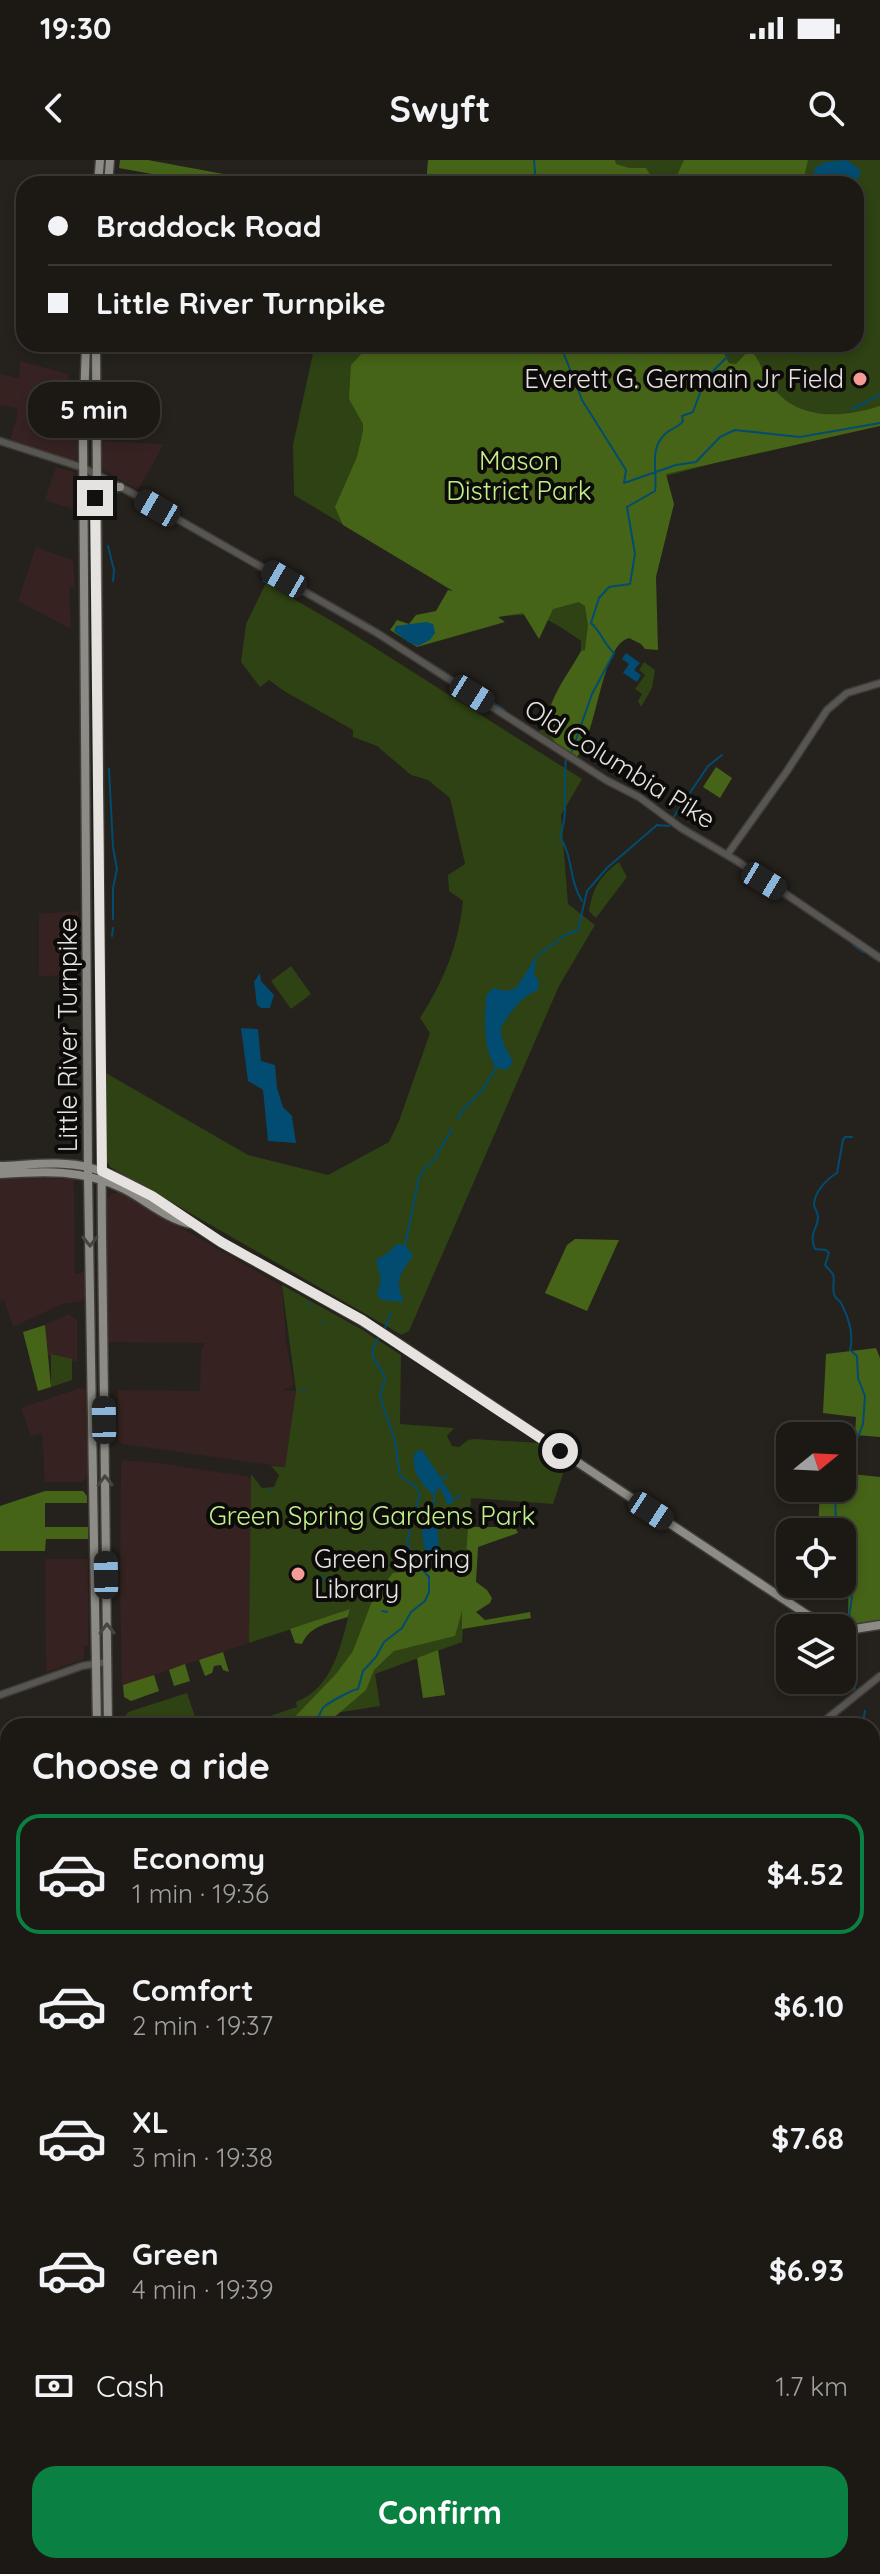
<!DOCTYPE html>
<html lang="en">
<head>
<meta charset="utf-8">
<style>
	body { margin:0; font-family:Quicksand,sans-serif; background:#292622; color:#f1f3f6; height:100vh; display:flex; flex-direction:column; font-size:30px; white-space:nowrap }
	* { box-sizing:border-box; margin:0 }
	p { font-size:26px; color:#a0a0a0 }
	.icon { flex:none; width:44px; height:44px; fill:none; stroke:currentColor; stroke-width:2; stroke-linecap:round; stroke-linejoin:round }
	.map { position:relative; flex:1; overflow:hidden }
	.side { position:absolute; left:0px; top:1558px; width:880px; height:856px; display:flex; flex-direction:column; background:#1c1915; border-radius:24px 24px 0 0; box-shadow:0 4px 12px #0003,0 0 0 2px #3a3834 }
	.side>* { flex:none }
	.banner { position:absolute; left:16px; top:16px; width:848px; height:176px; border-radius:24px; box-shadow:0 4px 12px #0003,0 0 0 2px #3a3834; display:grid; align-content:center; height:176px; padding:0 32px; background:#1c1915 }
	.needle { width:52px; rotate:72deg }
	.tools { position:absolute; left:776px; top:1262px; display:grid; gap:16px }
	.tools a { display:grid; place-items:center; width:80px; height:80px; border-radius:16px; background:#1c1915; box-shadow:0 4px 12px #0003,0 0 0 2px #3a3834; font-size:40px }
	.end { position:absolute; width:36px; height:36px; margin:-18px; border:10px solid #e5e2df; background:#111; box-shadow:0 0 0 4px #111 }
	.from { border-radius:50% }
	.bubble { position:absolute; height:56px; border-radius:24px; background:#1c1915; box-shadow:0 4px 12px #0003,0 0 0 2px #3a3834; font-size:26px; font-weight:700; line-height:56px; text-align:center }
	.car { position:absolute; width:24px; height:48px; margin:-24px -12px; border-radius:10px; box-shadow:0 0 6px 2px #0007; background:linear-gradient(#222 24%,#8ab4d8 0 40%,#222 0 76%,#8ab4d8 0 86%,#222 0) }
	.banner b { display:flex; align-items:center; gap:28px; height:76px; font-size:30px }
	.banner b+b { border-top:2px solid #3a3834 }
	.banner i { width:20px; height:20px; background:#f1f3f6 }
	ul { padding:0; list-style:none }
	li { display:flex; align-items:center; gap:24px; height:120px; margin:0 16px 12px; padding:0 16px; border:4px solid transparent; border-radius:24px }
	li div { flex:1 }
	li b { display:block; font-size:30px }
	li em { font-style:normal; font-weight:700 }
	li.active { border-color:#0b8043 }
	li>.icon { width:72px; height:72px; stroke-width:1.5 }
	h2 { padding:0 32px; font-size:36px; line-height:96px }
	.pay { display:flex; align-items:center; gap:20px; height:88px; padding:0 32px; font-size:30px }
	.pay p { margin-inline-start:auto }
	.cta { display:flex; gap:16px; margin-top:auto; padding:16px 32px }
	.cta a { flex:1; height:92px; border-radius:24px; background:#0b8043; color:#fff; font-size:32px; font-weight:700; line-height:92px; text-align:center }
	.status { display:flex; justify-content:space-between; align-items:center; height:56px; padding:0 40px; background:#1c1915; direction:ltr }
	.status svg { height:22px; fill:currentColor }
	header { display:flex; justify-content:space-between; align-items:center; height:104px; padding:0 32px; background:#1c1915; font-size:36px; font-weight:700 }
	.map>svg:first-child { display:block }
</style>
</head>
<body>
<div class="status"><b>19:30</b><svg viewBox="0 0 49 12"><path d="M0 12V9h3v3zM5 12V6h3v6zM10 12V3h3v9zM15 12V0h3v12zM26 1h20v11H26zM47 4h2v5h-2z"/></svg></div>
<header><svg class="icon" aria-label="back" viewBox="0 0 24 24"><path d="M15 5l-7 7 7 7"/></svg>Swyft<svg class="icon" aria-label="search" viewBox="0 0 24 24"><circle cx="10" cy="10" r="6"/><path d="M15 15l6 6"/></svg></header>
<div class="map">
<svg width="880" height="2414" viewBox="0 0 880 2414">
	<rect width="100%" height="100%" fill="#25211c"/>
	<path fill="#362321" d="M20,201L68,214V267L77,270V298L73,301L10,280L17,257V248L0,245V214L19,218Z
		M100,281L164,284L138,330L100,308Z
		M56,307L73,312L76,323V350L45,340Z
		M36,387L73,400L75,428L69,427L71,469L18,441Z
		M78,751L81,815L39,816V754Z
		M40,1017L74,1020L75,1114L84,1112L85,1137L83,1141L62,1144L13,1167L4,1140L0,1141V1018Z
		M119,1032L282,1126L286,1182L294,1225L283,1230L296,1231L285,1307L123,1284L118,1280V1230L200,1231L201,1190L206,1183L108,1182L107,1039L114,1033Z
		M69,1154L77,1160V1202L46,1195V1164Z
		M80,1228L85,1229L87,1234V1317L82,1322H45L42,1273L31,1276L21,1248Z
		M123,1300L166,1304L249,1317L251,1320L249,1483L122,1526L120,1427L121,1304Z
		M45,1399H88V1485L84,1486V1499L46,1512Z
		M0,2224L8,2226V2284L0,2283Z
		M4,2333H8V2406H80L79,2414H0V2353Z
		M91,2406H124L126,2409L125,2414H90Z
		M144,2406H345L341,2414H143Z"/>
	<path fill="#2e4213" d="M431,0H880V264L798,281L651,320L650,406L557,585L539,573L550,545L581,491V481C548,458 538,451 497,457L294,335L293,285L315,184H856V24H425Z
		M266,423L342,467L582,619L561,655L568,744L595,765L559,826L409,1171L402,1175L110,1007L107,1002L106,913L248,995L328,1015L389,982L399,961L430,873L420,858C444,820 458,787 463,741L449,731L448,715L465,704L450,638L428,620L411,615L377,586L353,577V570L284,531L269,520L260,527L241,502L246,464Z
		M644,502L655,510L652,528L641,547L638,541L642,534L635,529L645,515L639,510Z
		M619,702L627,717L596,758L589,751C593,728 600,716 619,702Z
		M291,806L311,834L291,849L271,821Z
		M282,1125L361,1169L401,1195L400,1264L454,1268L447,1276L452,1286L459,1287L468,1280L474,1279L540,1283L567,1302L553,1344L471,1338L462,1482L375,1514L380,1546L323,1555L321,1566H240L297,1547L296,1542C333,1528 341,1485 350,1450L249,1483L251,1314L262,1328L274,1327L279,1315L271,1306L285,1307L296,1231Z
		M51,1194L72,1199V1220L51,1227Z
		M187,1533L198,1566H162V1564L125,1566L124,1558L128,1552Z"/>
	<path fill="#466417" d="M120,0H148L229,15V24H207L119,8Z
		M428,0H615L616,4L629,8H646L656,24H426Z
		M684,0H808L805,13L807,24H673Z
		M395,184H719L729,203L736,204L749,190C759,196 762,211 768,221C794,261 839,259 880,246V266L666,314L674,344L656,417L658,490L645,489L641,484L629,478C601,485 598,572 577,597C571,590 562,590 556,583C533,555 568,516 581,491L585,490L588,465L585,446L579,442L553,449L539,479L523,453L498,457L505,462L417,487L390,470L397,460L409,464L416,455L436,451L448,430L453,431L343,365L335,347L357,297L363,271V264L349,239L351,205L364,191Z
		M716,607L732,618L720,638L703,627Z
		M575,1079L619,1080L587,1151L545,1133L567,1085Z
		M45,1165L51,1227L38,1231L23,1172Z
		M876,1188L880,1198V1277L855,1275L856,1257L823,1253L826,1194Z
		M842,1313L880,1317V1460L848,1466L849,1391L842,1390V1372H818L820,1328H842Z
		M45,1331H83L87,1336V1343H45V1367H88V1379H46L45,1391H0V1346Z
		M468,1367H515L518,1373L478,1387L476,1422L487,1430L492,1438L490,1443L476,1452L485,1460L530,1452L531,1458L462,1469V1451L455,1476L394,1491L374,1510L366,1530L324,1566H286L336,1514L353,1491L374,1436L393,1413L456,1405L465,1414Z
		M350,1449L348,1457C330,1463 310,1465 302,1484L295,1483L290,1469Z
		M438,1490L445,1535L423,1538L417,1498Z
		M223,1492L229,1512L223,1510L221,1505L214,1506L212,1513L205,1516L199,1500Z
		M185,1504L190,1521L174,1526L169,1510Z
		M154,1515L159,1531L131,1541L124,1537L123,1525Z
		M8,1854V1901L0,1900V1864Z
		M872,2252L880,2258V2325L872,2322Z"/>
	<path fill="#014c70" d="M847,0L861,11L858,19L847,24H820C815,20 812,13 816,7L826,2Z
		M426,462L433,464L435,473L430,480L418,486L408,482L394,471L396,466Z
		M626,493L640,503L634,510L641,515L637,522L623,513L629,504L622,499Z
		M537,795L534,814L538,819L539,829C520,838 511,851 500,869L504,885L513,902L507,910L496,908C482,888 485,858 486,836L493,828L506,831L516,828Z
		M260,813L261,821L274,835L270,848H261L257,845L254,822Z
		M241,868L258,869L261,901L275,905L277,928L283,947L292,956L296,983L268,981L263,930L248,921Z
		M397,1084L405,1085L413,1095C401,1115 393,1118 404,1142L382,1140L377,1135L381,1120L376,1100L389,1092Z
		M419,1290L423,1291L451,1334L453,1341L451,1344H447L441,1329H437L435,1337C421,1323 410,1312 415,1292Z
		M432,1351L437,1357L439,1389L433,1394L425,1392L422,1374L426,1352Z"/>
	<g fill="none" stroke-linecap="round" stroke-linejoin="round">
		<path stroke="#014c70" stroke-width="2" d="M534,0L536,24
			M802,21L803,24
			M560,184L582,240L626,310L624,323L676,305L696,302L720,277L735,270L800,277L880,263
			M852,249L880,235
			M0,277L10,281
			M116,334L117,333
			M111,346L114,337
			M108,386L114,410L113,421
			M263,421L268,423
			M424,499L468,527
			M481,535L505,550
			M471,537L490,549
			M572,591L592,534L614,493C603,483 602,473 591,463L599,438L609,427L630,424L635,394L627,347L655,331C658,311 648,289 666,273C672,268 678,268 683,261L682,256L693,252L705,219L727,197L730,184
			M566,598C563,625 569,652 560,677C573,696 569,721 582,741
			M109,609L113,687L117,709L113,728V759
			M673,658L708,606L722,595
			M112,776L113,768
			M853,785L863,792
			M537,796L565,775L578,770L587,731L607,708L657,665L669,666
			M870,796L880,802
			M458,959L461,952L483,929L497,906
			M405,1086L419,1017L425,1008L434,1000L452,969
			M309,1144L310,1145
			M323,1163V1162
			M385,1168L391,1153
			M303,1231L305,1232
			M842,1298L858,1277L863,1264L865,1236L858,1218L857,1196L850,1190C854,1175 848,1157 842,1145C839,1137 837,1143 834,1134C832,1127 835,1121 833,1114L825,1105L829,1093L826,1090L815,1089C808,1072 818,1070 818,1057C818,1053 815,1049 814,1045C814,1032 827,1019 837,1013L843,980L845,977H852
			M440,1319L447,1316
			M835,1328L836,1372
			M269,1330H270
			M453,1340L460,1335
			M431,1351L435,1337
			M842,1398L852,1436L848,1465
			M323,1417L331,1425V1430
			M382,1451L387,1452
			M848,1476L846,1487L843,1490C846,1508 859,1510 854,1533
			M313,1566C318,1560 319,1554 323,1548C327,1543 352,1530 358,1529L363,1511L376,1497L384,1482L402,1468L411,1452L425,1441L429,1432V1417L414,1400L407,1381L420,1334L415,1326L400,1316L395,1281L380,1237L385,1218C379,1200 364,1200 379,1177
			M862,1566L865,1551
			M0,1873L8,1861
			M0,1893L8,1892
			M872,2269L880,2272"/>
		<g stroke="#403c37" stroke-width="9">
			<path id="tertiary" d="M0,281L84,308L130,332L377,473L606,620L639,637L681,668L737,701L880,798
				M727,695L787,611L827,550L847,533L880,523
				M0,1535L82,1506L107,1502
				M818,1566L880,1516"/>
		</g>
		<g stroke="#403c37" stroke-width="10">
			<path id="secondary" d="M872,1732L880,1721
				M347,2414L351,2406
				M361,2414L367,2406"/>
		</g>
		<g stroke="#403c37" stroke-width="11">
			<path id="primary" d="M98,24L100,0
				M108,24L110,0
				M86,184L83,272L88,1015L97,1566
				M96,184L102,1076L108,1566
				M96,338L104,327H120
				M0,1006C29,1005 63,1000 91,1008C142,1022 178,1057 222,1083C282,1117 343,1148 401,1185L806,1454L832,1468
				M0,1014C44,1011 83,1009 124,1029C146,1040 166,1059 191,1064
				M842,1471L880,1465
				M130,2414L131,2406
				M141,2414L142,2406
				M154,2414L170,2406"/>
		</g>
		<use href="#tertiary" stroke="#585653" stroke-width="6"/>
		<use href="#secondary" stroke="#76746f" stroke-width="7"/>
		<use href="#primary" stroke="#8d8b85" stroke-width="8"/>
	</g>
	<defs><path id="oneway-chevron" d="M-2-3.5L2.5 0L-2 3.5" fill="none" stroke-width="1.6" stroke-linecap="round" stroke-linejoin="round" transform="scale(2)"/></defs>
	<g stroke="#474541">
		<use href="#oneway-chevron" transform="translate(90 1081) rotate(89)"/>
		<use href="#oneway-chevron" transform="translate(105 1321) rotate(-91)"/>
		<use href="#oneway-chevron" transform="translate(107 1469) rotate(-91)"/>
	</g>
	<g fill="none" stroke-linecap="round" stroke-linejoin="round">
		<path stroke="#e5e2df" stroke-width="10" d="M95,338L102,1011L152,1036L221,1082L362,1160L560,1291"/>
	</g>
	<g fill="#f59c96" stroke="#0d0b09" stroke-width="3">
		<circle cx="860" cy="219" r="8"/>
		<circle cx="298" cy="1414" r="8"/>
	</g>
	<g text-anchor="middle" stroke-width="8" stroke-linejoin="round" paint-order="stroke">
		<g font-size="26" fill="#e5e2df" stroke="#0d0b09" text-anchor="end">
			<text x="844" y="228">Everett G. Germain Jr Field</text>
			<text x="314" y="1408" text-anchor="start">Green Spring<tspan x="314" dy="30">Library</tspan></text>
		</g>
		<g font-size="26" fill="#c2f08a" stroke="#0d0b09">
			<text x="519" y="310">Mason<tspan x="519" dy="30">District Park</tspan></text>
			<text x="372" y="1365">Green Spring Gardens Park</text>
		</g>
		<g font-size="26" fill="#e5e2df" stroke="#0d0b09">
			<text transform="translate(620 604) rotate(32)" y="9">Old Columbia Pike</text>
			<text transform="translate(68 875) rotate(-90)" y="9">Little River Turnpike</text>
		</g>
	</g>
</svg>
<div class="tools">
<a><svg class="needle" viewBox="-14 -14 28 28"><path d="M0-13l5 13h-10z" fill="#e53935"/><path d="M0 13l5-13h-10z" fill="#a0a0a0"/></svg></a>
<a><svg class="icon" aria-label="locate" viewBox="0 0 24 24"><circle cx="12" cy="12" r="6"/><path d="M12 2v4M12 18v4M2 12h4M18 12h4"/></svg></a>
<a><svg class="icon" aria-label="layers" viewBox="0 0 24 24"><path d="M12 4l9 5-9 5-9-5zM3 14l9 5 9-5"/></svg></a>
</div>
<i class="end from" style="left:560px;top:1291px"></i>
<i class="end" style="left:95px;top:338px"></i>
<div class="bubble" style="left:28px;top:222px;width:132px">5 min</div>
<i class="car" style="left:157px;top:348px;rotate:300deg"></i>
<i class="car" style="left:284px;top:419px;rotate:300deg"></i>
<i class="car" style="left:472px;top:534px;rotate:122deg"></i>
<i class="car" style="left:764px;top:721px;rotate:121deg"></i>
<i class="car" style="left:104px;top:1260px;rotate:359deg"></i>
<i class="car" style="left:651px;top:1351px;rotate:123deg"></i>
<i class="car" style="left:106px;top:1415px;rotate:359deg"></i>
<div class="banner">
<b><i class="from"></i>Braddock Road</b>
<b><i></i>Little River Turnpike</b>
</div>
<section class="side">
<h2>Choose a ride</h2>
<ul>
<li class="active"><svg class="icon" aria-label="car" viewBox="0 0 24 24"><path d="M5 17H2v-5l4-1 3-4h7l3 4 3 1v5h-3M9 17h6M6 11h13"/><circle cx="7" cy="17" r="2"/><circle cx="17" cy="17" r="2"/></svg><div><b>Economy</b><p>1 min · 19:36</p></div><em>$4.52</em></li>
<li><svg class="icon" aria-label="car" viewBox="0 0 24 24"><path d="M5 17H2v-5l4-1 3-4h7l3 4 3 1v5h-3M9 17h6M6 11h13"/><circle cx="7" cy="17" r="2"/><circle cx="17" cy="17" r="2"/></svg><div><b>Comfort</b><p>2 min · 19:37</p></div><em>$6.10</em></li>
<li><svg class="icon" aria-label="car" viewBox="0 0 24 24"><path d="M5 17H2v-5l4-1 3-4h7l3 4 3 1v5h-3M9 17h6M6 11h13"/><circle cx="7" cy="17" r="2"/><circle cx="17" cy="17" r="2"/></svg><div><b>XL</b><p>3 min · 19:38</p></div><em>$7.68</em></li>
<li><svg class="icon" aria-label="car" viewBox="0 0 24 24"><path d="M5 17H2v-5l4-1 3-4h7l3 4 3 1v5h-3M9 17h6M6 11h13"/><circle cx="7" cy="17" r="2"/><circle cx="17" cy="17" r="2"/></svg><div><b>Green</b><p>4 min · 19:39</p></div><em>$6.93</em></li>
</ul>
<div class="pay"><svg class="icon" aria-label="cash" viewBox="0 0 24 24"><path d="M3 7h18v10H3z"/><circle cx="12" cy="12" r="2"/></svg>Cash<p>1.7 km</p></div>
<div class="cta"><a>Confirm</a></div>
</section>
</div>
</body>
</html>
